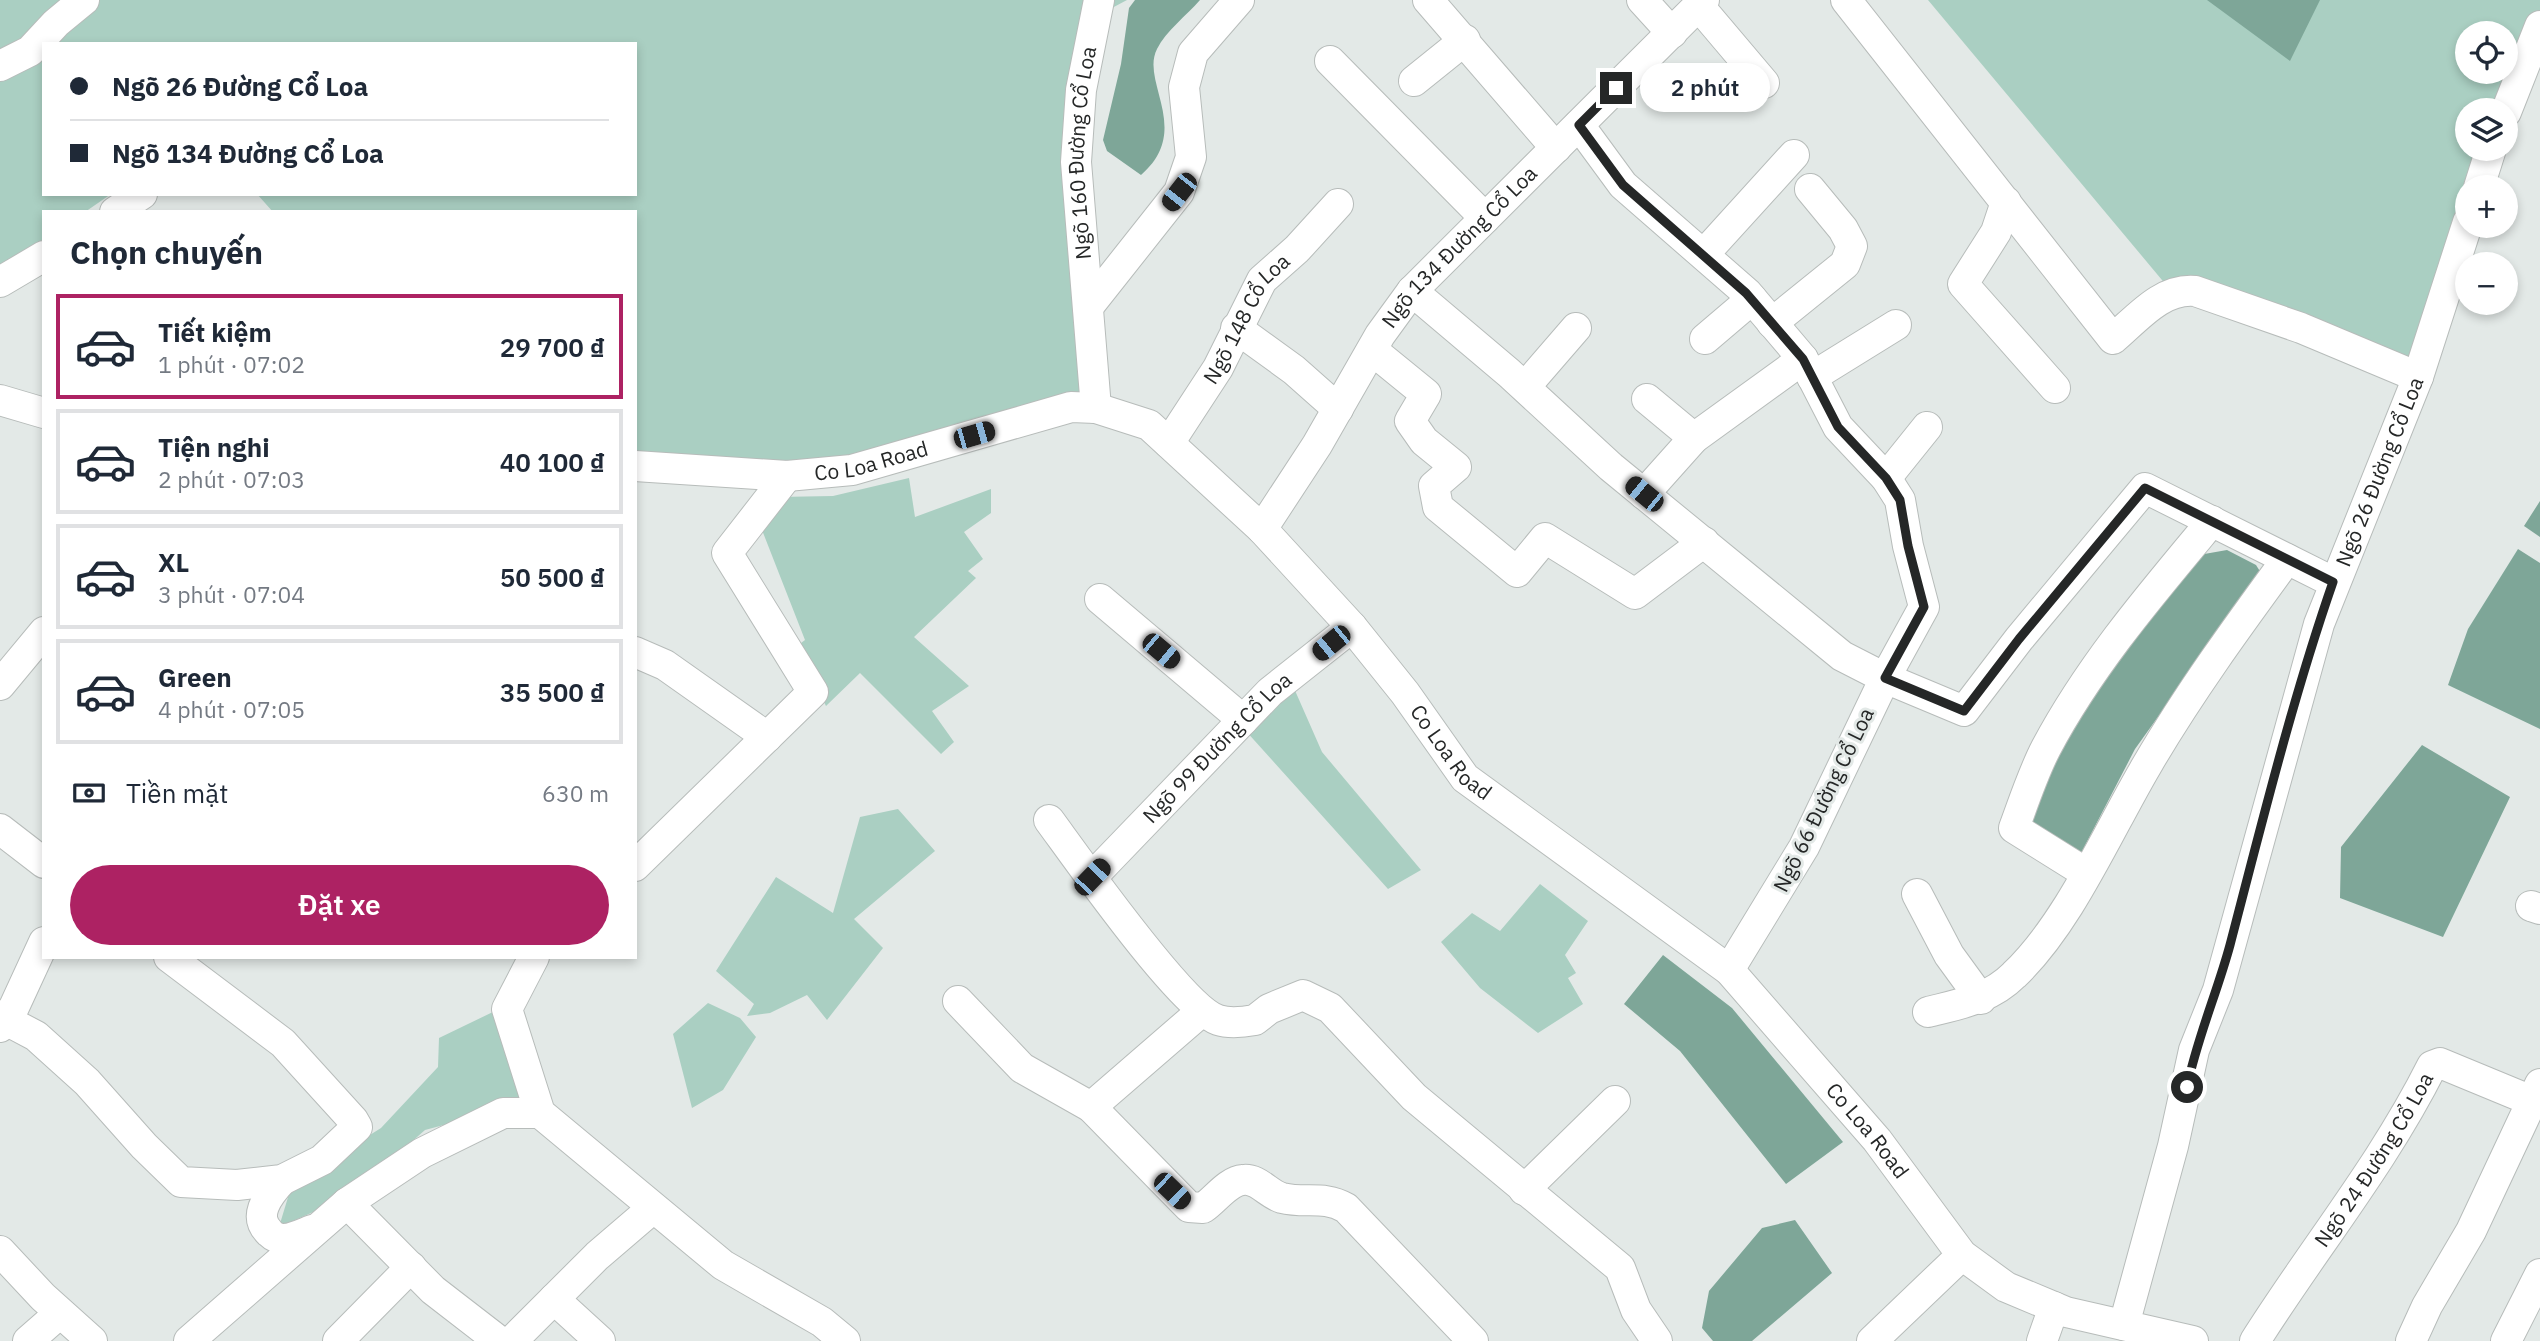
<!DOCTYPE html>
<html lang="vi">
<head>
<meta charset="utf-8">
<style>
	body { margin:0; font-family:"IBM Plex Sans",sans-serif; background:#f6f6f7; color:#1f2937; height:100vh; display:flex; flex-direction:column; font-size:26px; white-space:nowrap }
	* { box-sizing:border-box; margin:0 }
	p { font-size:23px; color:#747a83 }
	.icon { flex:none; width:38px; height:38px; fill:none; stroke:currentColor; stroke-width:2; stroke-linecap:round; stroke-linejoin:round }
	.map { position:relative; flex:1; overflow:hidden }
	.panel { position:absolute; left:42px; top:210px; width:595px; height:749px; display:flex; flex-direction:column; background:#fff; border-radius:0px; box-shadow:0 4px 10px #0003 }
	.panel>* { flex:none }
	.hud { position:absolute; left:42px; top:42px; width:595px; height:154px; border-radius:0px; box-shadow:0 4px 10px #0003; display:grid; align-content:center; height:154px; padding:0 28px; background:#fff }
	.buttons { position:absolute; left:2455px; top:21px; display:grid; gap:14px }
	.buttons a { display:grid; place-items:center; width:63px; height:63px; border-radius:50%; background:#fff; box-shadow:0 4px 10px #0003; font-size:35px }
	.end { position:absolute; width:32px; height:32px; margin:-16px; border:9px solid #252727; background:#fff; box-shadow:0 0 0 4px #fff }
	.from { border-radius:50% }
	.bubble { position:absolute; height:49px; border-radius:24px; background:#fff; box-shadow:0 4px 10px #0003; font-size:23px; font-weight:600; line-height:49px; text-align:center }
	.car { position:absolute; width:21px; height:42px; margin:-21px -10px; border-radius:9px; box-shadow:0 0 5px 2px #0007; background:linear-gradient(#222 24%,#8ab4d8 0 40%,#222 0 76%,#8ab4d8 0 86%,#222 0) }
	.hud b { display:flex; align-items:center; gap:24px; height:66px; font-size:26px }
	.hud b+b { border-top:2px solid #e0e1e3 }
	.hud i { width:18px; height:18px; background:#1f2937 }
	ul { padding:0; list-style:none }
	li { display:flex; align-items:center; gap:21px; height:105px; margin:0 14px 10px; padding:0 14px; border:4px solid #e0e1e3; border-radius:0px }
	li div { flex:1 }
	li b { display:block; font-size:26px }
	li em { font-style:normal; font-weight:600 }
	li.current { border-color:#ad2263 }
	li>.icon { width:63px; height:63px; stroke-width:1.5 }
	h2 { padding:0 28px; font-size:32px; line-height:84px }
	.pay { display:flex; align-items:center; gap:18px; height:77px; padding:0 28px; font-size:26px }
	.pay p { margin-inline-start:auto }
	.action { display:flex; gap:14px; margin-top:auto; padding:14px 28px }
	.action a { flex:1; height:80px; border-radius:42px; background:#ad2263; color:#fff; font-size:28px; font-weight:600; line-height:80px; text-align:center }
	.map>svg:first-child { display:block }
</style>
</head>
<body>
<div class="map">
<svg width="2540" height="1341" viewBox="0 0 2540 1341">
	<rect width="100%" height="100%" fill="#e3e9e7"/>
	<path fill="#aacfc2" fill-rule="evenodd" d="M0,0H1127L1095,17L1076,162L1096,408L852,470L635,466V212H273L257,194H635V44H44V194H111L85,212H44V239L0,268Z
		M1928,0H2540V26L2506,110H2468V149H2497L2468,187V226L2418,377L2172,292ZM2468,33H2506V72H2468Z
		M909,478L915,517L991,489V513L964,532L983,559L968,571L976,578L914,637L969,686L932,711L954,742L941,754L860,673L826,706L797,646L805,640L762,530L778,497L833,496Z
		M1293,686L1322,752L1421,870L1388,889L1245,730Z
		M898,809L935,851L854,919L883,948L827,1020L807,995L770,1013L747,1016L754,1004L716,971L776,877L833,913L860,817Z
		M1540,884L1588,921L1565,955L1576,973L1568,978L1583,1004L1538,1033L1480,988L1441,942L1472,913L1500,931Z
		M708,1003L740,1018L756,1037L723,1090L692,1108L673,1034Z
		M497,1010L526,1103L425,1130L350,1196L279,1227L292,1184L381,1128L438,1067L439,1038Z"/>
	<path fill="#7ea698" d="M1135,0H1200C1187,15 1166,31 1157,49C1140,82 1193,130 1141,175L1107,151L1103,140L1121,64L1129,8Z
		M2207,0H2320L2290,61Z
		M2540,501V537L2524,526Z
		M2518,549L2540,563V729L2448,685L2468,629Z
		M2227,550L2256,565L2261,573L2135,749L2076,863L2022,826L2059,739L2193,556Z
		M2422,745L2510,797L2443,937L2340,898L2341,847Z
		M1663,955L1732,1008L1843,1142L1786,1184L1680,1051L1624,1004Z
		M1795,1220L1832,1273L1752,1341H1713L1702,1328L1709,1291L1762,1228Z"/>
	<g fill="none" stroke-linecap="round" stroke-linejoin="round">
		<g stroke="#b7bcba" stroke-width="32">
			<g id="minor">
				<path d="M1428,0L1556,148"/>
				<path d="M1642,0L1672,33"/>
				<path d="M1846,0L2113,339C2137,319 2161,288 2195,291L2301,328L2418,377"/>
				<path d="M1698,5L1764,83"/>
				<path d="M1330,61L1485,218"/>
				<path d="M0,66L30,51L56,23L84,0"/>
				<path d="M1414,81L1465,40"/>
				<path d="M2506,112L2540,26"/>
				<path d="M1579,125L1623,185L1747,293L1803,359L1838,427L1886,478L1900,500L1908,546L1924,607L1885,678L1804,847L1729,970"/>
				<path d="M2479,187L2491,149"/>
				<path d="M2006,202L1996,232L1963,284L2055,388"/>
				<path d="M115,212L142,194"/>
				<path d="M1704,254L1794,155"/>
				<path d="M0,282L44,256"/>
				<path d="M1412,291L1509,373L1611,467L1842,656L1885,678L1964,711L2019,639L2145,488L2333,582"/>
				<path d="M1088,307L1179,192L1191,157L1184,87L1193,53L1239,0"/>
				<path d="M1772,323L1845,264L1852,246L1843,229L1810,189"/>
				<path d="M1236,328L1294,370L1338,409"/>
				<path d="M1705,339L1752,299"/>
				<path d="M1372,350L1426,394L1410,421L1424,441L1456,467L1434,486L1438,507L1517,572L1545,538L1635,594L1704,542"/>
				<path d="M1812,377L1896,325"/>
				<path d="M1525,387L1576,328"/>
				<path d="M1647,399L1694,438"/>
				<path d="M0,400L44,413"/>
				<path id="s1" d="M1096,408L1076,162L1081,90L1099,0"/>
				<path id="s2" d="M1169,443L1218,368L1262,280L1297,249L1338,204"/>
				<path id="s3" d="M635,466L787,476L852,470L1071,407L1096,408L1149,425L1262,529L1352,627L1405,693L1465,778L1729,970L1877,1140L1962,1255L2006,1287L2066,1312L2193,1341"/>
				<path d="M1886,478L1927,427"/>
				<path d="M1644,494L1694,438L1803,359"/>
				<path id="s4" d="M1262,529L1317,445L1380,335L1412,291L1704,0"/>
				<path d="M1100,599L1243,720"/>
				<path d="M635,652L665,665L767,737"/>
				<path d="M0,685L44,632"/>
				<path d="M1049,820C1077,858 1182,1008 1218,1020C1230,1024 1244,1022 1255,1020L1269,1009L1303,995L1330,1008L1414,1097L1620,1268L1636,1310L1657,1341"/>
				<path d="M0,829L44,863"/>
				<path d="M635,866L813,692L727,553L787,476"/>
				<path d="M2086,873L2014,828C2024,801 2033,773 2046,748C2090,665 2152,593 2212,521"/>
				<path id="s5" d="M1092,877L1270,692L1352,627"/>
				<path d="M1917,894L1949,955L1981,999"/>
				<path d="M2531,906L2540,909"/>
				<path d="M534,957L507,1009L540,1113L723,1265L822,1322L845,1341"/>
				<path d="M958,1001L1022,1068L1091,1107L1189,1207L1203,1208C1215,1200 1228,1181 1243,1180C1258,1178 1268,1194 1282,1198C1306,1204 1323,1195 1346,1208L1473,1341"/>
				<path d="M1928,1012C1960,1004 1990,999 2014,975C2069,923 2108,831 2147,765C2189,693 2238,626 2287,559"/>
				<path d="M0,1017L36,1036L87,1082L144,1146L181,1182L237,1185L282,1180L322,1160L357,1127L353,1120L283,1043L169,957"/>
				<path d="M0,1027L14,1007L44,942"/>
				<path d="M1091,1107L1202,1011"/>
				<path d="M282,1180C268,1195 252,1216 270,1233C275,1238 279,1239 285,1239C294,1238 304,1233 312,1230"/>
				<path d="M1524,1190L1615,1101"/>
				<path d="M347,1203L433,1290L499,1341"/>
				<path d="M0,1251L43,1297L92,1341"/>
				<path d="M554,1299L600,1341"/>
				<path id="s6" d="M2124,1325L2173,1146L2194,1050L2218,990L2319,624L2418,377L2468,222"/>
				<path d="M28,1341L60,1313"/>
				<path d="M189,1341L347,1203L422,1153L503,1113H540"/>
				<path d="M338,1341L411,1267"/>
				<path d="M512,1341L597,1256L653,1208"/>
				<path d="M1872,1341L1962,1255"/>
				<path d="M2042,1341L2054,1307"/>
				<path id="s7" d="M2255,1341C2313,1249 2383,1164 2432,1066L2440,1063L2532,1101"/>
				<path d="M2411,1341L2427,1306L2471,1231L2540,1084"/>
				<path d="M2506,1341L2540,1274"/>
			</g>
		</g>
		<use href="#minor" stroke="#fff" stroke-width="30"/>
	</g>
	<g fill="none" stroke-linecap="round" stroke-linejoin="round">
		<path stroke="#252727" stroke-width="9" d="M1616,88L1579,125L1623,185L1746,293L1803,359L1838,427L1886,478L1900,500L1908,546L1924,607L1885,678L1964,711L2019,639L2145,488L2333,582C2292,700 2262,823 2230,945C2217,993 2197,1038 2187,1087"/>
	</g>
	<g text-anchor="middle" stroke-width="6" stroke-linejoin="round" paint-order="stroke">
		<g font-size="21" fill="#252727" stroke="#e3e9e7">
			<text dy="7" stroke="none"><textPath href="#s1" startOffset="256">Ngõ 160 Đường Cổ Loa</textPath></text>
			<text dy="7" stroke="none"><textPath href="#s4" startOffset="346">Ngõ 134 Đường Cổ Loa</textPath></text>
			<text dy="7" stroke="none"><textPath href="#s2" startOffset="147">Ngõ 148 Cổ Loa</textPath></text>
			<text dy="7" stroke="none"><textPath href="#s3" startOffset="238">Co Loa Road</textPath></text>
			<text dy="7" stroke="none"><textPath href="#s6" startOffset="892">Ngõ 26 Đường Cổ Loa</textPath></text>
			<text dy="7" stroke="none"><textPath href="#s5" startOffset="180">Ngõ 99 Đường Cổ Loa</textPath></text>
			<text dy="7" stroke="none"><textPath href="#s3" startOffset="973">Co Loa Road</textPath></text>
			<text transform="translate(1824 800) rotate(-64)" y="7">Ngõ 66 Đường Cổ Loa</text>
			<text dy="7" stroke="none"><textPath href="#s3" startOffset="1540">Co Loa Road</textPath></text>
			<text dy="7" stroke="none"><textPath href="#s7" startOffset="217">Ngõ 24 Đường Cổ Loa</textPath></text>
		</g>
	</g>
</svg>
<div class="buttons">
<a><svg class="icon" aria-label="locate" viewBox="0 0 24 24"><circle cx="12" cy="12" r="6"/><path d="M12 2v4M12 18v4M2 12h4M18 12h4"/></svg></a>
<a><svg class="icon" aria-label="layers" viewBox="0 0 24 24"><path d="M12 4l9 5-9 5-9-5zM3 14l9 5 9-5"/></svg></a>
<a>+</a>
<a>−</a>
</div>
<i class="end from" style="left:2187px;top:1087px"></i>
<i class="end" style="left:1616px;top:88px"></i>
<div class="bubble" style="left:1640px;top:63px;width:130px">2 phút</div>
<i class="car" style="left:1179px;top:192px;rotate:218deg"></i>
<i class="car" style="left:974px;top:435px;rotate:74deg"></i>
<i class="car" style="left:1644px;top:494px;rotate:309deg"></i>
<i class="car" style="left:1331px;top:643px;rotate:231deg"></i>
<i class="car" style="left:1161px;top:651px;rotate:130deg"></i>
<i class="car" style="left:1092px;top:877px;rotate:44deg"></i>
<i class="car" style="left:1172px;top:1191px;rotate:134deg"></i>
<div class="hud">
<b><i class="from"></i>Ngõ 26 Đường Cổ Loa</b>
<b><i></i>Ngõ 134 Đường Cổ Loa</b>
</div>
<section class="panel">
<h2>Chọn chuyến</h2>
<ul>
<li class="current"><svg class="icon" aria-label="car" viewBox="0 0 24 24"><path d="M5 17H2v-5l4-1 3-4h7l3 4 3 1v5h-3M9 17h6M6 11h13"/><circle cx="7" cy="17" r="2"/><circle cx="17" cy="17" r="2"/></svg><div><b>Tiết kiệm</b><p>1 phút · 07:02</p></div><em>29 700 ₫</em></li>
<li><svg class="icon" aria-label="car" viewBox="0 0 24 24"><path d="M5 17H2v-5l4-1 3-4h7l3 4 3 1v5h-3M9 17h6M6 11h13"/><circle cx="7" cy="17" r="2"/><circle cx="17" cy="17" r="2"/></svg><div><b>Tiện nghi</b><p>2 phút · 07:03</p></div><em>40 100 ₫</em></li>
<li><svg class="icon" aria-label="car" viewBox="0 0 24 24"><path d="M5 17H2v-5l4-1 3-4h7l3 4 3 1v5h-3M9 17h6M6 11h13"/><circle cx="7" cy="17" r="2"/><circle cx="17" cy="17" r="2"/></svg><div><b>XL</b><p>3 phút · 07:04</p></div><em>50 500 ₫</em></li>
<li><svg class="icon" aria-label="car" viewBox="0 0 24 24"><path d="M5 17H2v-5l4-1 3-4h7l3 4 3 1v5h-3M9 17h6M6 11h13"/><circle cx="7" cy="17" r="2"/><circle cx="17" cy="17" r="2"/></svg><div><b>Green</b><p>4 phút · 07:05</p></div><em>35 500 ₫</em></li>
</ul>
<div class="pay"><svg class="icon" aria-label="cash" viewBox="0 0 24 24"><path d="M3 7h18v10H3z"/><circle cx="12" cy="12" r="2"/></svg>Tiền mặt<p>630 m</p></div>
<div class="action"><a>Đặt xe</a></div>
</section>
</div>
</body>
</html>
